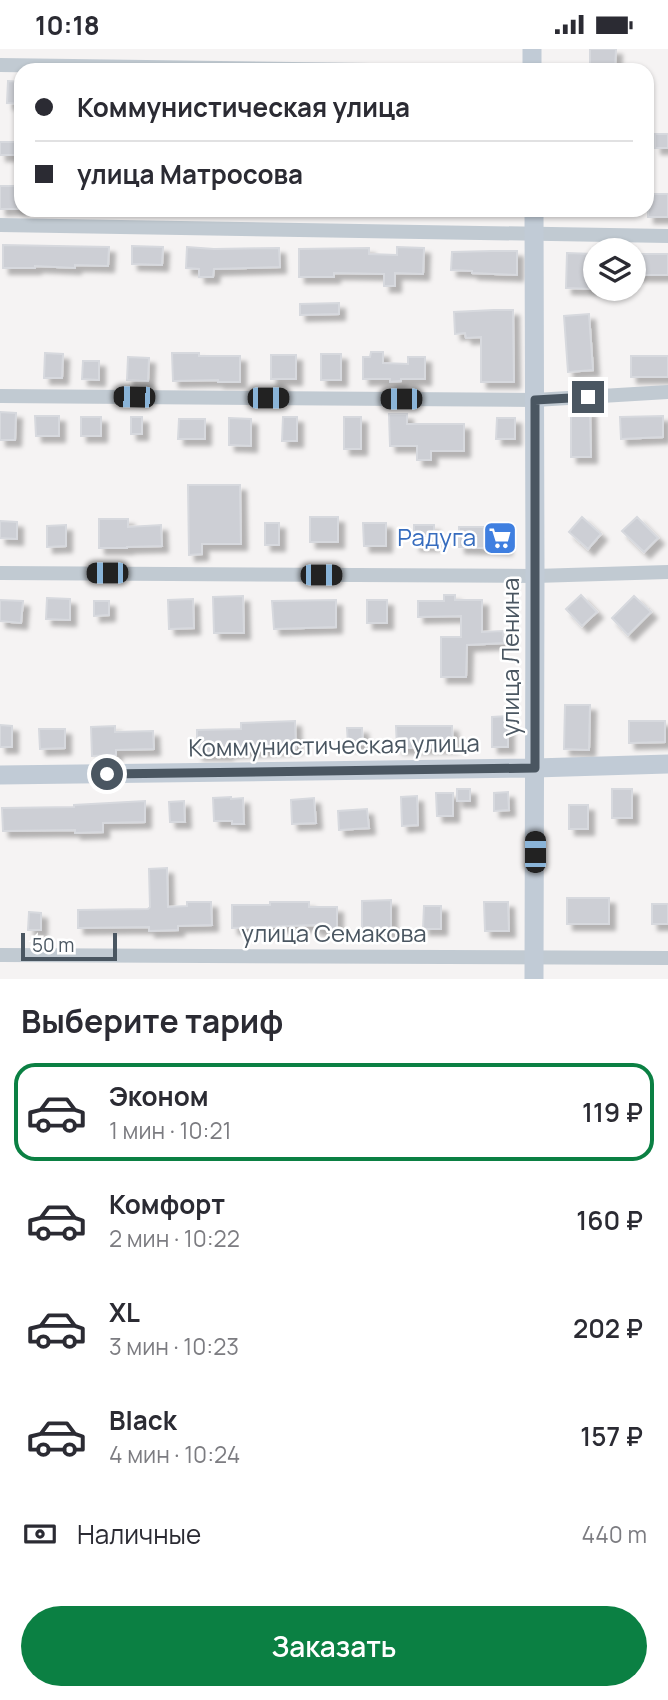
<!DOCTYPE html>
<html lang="ru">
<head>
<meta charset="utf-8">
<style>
	body { margin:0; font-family:Manrope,sans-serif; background:#f7f7f7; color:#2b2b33; height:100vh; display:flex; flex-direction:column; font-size:26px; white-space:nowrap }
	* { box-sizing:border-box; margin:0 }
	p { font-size:23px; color:#7c7c81 }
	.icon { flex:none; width:38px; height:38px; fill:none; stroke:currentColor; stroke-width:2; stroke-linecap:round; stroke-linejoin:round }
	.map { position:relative; height:930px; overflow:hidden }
	.side { display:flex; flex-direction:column; background:#fff; flex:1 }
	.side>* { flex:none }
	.hud { position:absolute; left:14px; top:14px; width:640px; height:154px; border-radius:21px; box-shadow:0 2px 5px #0004; display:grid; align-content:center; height:154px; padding:0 21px; background:#fff }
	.buttons { position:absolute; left:583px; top:189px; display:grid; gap:14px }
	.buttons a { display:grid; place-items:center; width:63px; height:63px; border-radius:50%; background:#fff; box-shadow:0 2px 5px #0004; font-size:35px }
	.scale { position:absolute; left:21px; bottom:18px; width:96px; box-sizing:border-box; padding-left:7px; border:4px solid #4a5661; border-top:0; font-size:19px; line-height:24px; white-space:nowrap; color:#4a5661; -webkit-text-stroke:5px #fff; paint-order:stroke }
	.end { position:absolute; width:32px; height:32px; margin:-16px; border:9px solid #4a5661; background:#fff; box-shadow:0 0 0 4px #fff }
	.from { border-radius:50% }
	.car { position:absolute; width:21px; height:42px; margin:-21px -10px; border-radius:9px; box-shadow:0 0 5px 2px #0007; background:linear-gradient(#222 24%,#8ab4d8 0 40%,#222 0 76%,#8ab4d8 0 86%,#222 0) }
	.hud b { display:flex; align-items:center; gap:24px; height:66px; font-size:26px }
	.hud b+b { border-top:2px solid #e1e1e2 }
	.hud i { width:18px; height:18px; background:#2b2b33 }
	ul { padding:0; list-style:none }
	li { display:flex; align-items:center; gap:21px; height:98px; margin:0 14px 10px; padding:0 7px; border:4px solid transparent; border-radius:21px }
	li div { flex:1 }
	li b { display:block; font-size:26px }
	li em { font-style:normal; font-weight:600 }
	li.selected { border-color:#0b8043 }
	li>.icon { width:63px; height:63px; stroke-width:1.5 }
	h2 { padding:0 21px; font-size:32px; line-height:84px }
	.pay { display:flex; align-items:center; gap:18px; height:77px; padding:0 21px; font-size:26px }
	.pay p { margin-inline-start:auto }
	.cta { display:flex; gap:14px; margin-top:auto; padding:14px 21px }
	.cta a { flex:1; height:80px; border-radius:42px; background:#0b8043; color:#fff; font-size:28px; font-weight:600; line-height:80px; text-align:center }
	.status { display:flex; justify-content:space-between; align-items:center; height:49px; padding:0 35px; background:#fff; direction:ltr }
	.status svg { height:19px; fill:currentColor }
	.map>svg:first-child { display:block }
</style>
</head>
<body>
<div class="status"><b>10:18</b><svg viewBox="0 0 49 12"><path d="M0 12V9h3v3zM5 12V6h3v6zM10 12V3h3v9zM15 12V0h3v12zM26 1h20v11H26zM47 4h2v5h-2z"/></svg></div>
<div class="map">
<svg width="668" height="930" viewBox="0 0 668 930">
	<defs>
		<filter id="shadow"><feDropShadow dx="6" dy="6" stdDeviation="2" flood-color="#0004"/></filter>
	</defs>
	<rect width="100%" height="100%" fill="#f5f3f3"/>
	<path fill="#cdcfd5" stroke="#d7d9de" stroke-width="2" filter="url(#shadow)" d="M590,0H616L615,21H590Z
		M8,32L21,33V55L7,54Z
		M655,85H668V99H655Z
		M0,93H21V106H0Z
		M0,137H21V160H0Z
		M648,145H668V168H648Z
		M3,196L109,198L108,217L75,216V219L35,217V219H3Z
		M132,197L163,198L162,216L132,215Z
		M187,198L214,200L279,199L280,218L214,220L213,228H199V220L186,219Z
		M397,198L424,199L423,225L395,224V237H384V225L334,224V228H299V200L369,199V205L397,206Z
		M492,202H517V226L472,224V222L451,221L452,203Z
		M567,204L593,205V240L566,239Z
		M634,205H668V226H634Z
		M339,254V265L300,266V255Z
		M494,261H513L514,333H481V288L466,289L465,284L455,285L454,263Z
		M589,265L593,321L568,323L564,267Z
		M371,303H383V314L408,315V308H425V330H401V332L390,333V330H363V308H370Z
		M45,304L63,305L62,329H44Z
		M172,304H199V307H240V333H218V331L173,332Z
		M321,305H341V331H321Z
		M271,306H296V330H271Z
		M631,307H668V328H631Z
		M128,308L149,309L148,332L127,331Z
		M83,312H99V331L82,330Z
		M571,361H590L591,408H571Z
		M0,363L16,364L15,391H0Z
		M389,365H407V375H464V402H431V411H417V397H390Z
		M35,367H59V387H36Z
		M663,367V388L621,390L620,368Z
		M81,368H101V387H81Z
		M131,368H142V385H131Z
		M283,368H297V392H282Z
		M344,368H361V400H344Z
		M229,369L251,370V397L229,396Z
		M497,369H515V390H496Z
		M179,370H205V390H178Z
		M188,436H240L241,495H202V505L189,506Z
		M310,468H338V493H310Z
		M582,468L601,485L588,500L569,483Z
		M637,468L658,489L644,503L622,482Z
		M99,470H128V478L161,476L162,497L127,498V499H99Z
		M0,472L17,473V490L0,489Z
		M265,474H279V496H265Z
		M363,474H386V497H364Z
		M66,476V497L47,498V477Z
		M414,476H434V496H414Z
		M459,478H506V500L459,498Z
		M444,546H455V551H482V583L503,582L504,594L467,596L466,628H441V588H461V567L418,568V552H444Z
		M581,546L597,563L582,577L566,560Z
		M243,547L244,584H214L213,548Z
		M634,547L651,563L628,586L612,569Z
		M47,549L70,550V571L46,570Z
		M193,550L194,579L169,580L168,551Z
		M0,551L23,552L21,574L0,572Z
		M336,551V578L274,580L272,552Z
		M367,551H387V574H367Z
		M94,552H109V566L94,567Z
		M565,656H590L589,701L564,700Z
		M508,667V698H492V668Z
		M295,672L296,699L227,703V705H197V681L241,680V674Z
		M629,672H665V693L629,694Z
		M0,676L12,677V698H0Z
		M115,677V683L153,682L154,700L116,701V706L92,707L91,678Z
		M396,677H452L453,698L397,699Z
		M347,679H362L363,695L348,696Z
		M39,680H65V699L40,700Z
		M457,740H470V752H457Z
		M612,740H632V769H612Z
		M508,743L509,761L494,762V744Z
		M436,744H453V767H437Z
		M417,747L418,776L402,777L401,748Z
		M231,748V750L243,749L244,775H232V772H214L213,749Z
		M314,749L316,774L292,775L291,751Z
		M145,752V773L103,774V783L75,784V781L3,782L2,759L74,758V756Z
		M184,752L185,773H170L169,753Z
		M569,756H588V780H569Z
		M367,760L369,779L339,781L338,762Z
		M167,819L168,858L187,857V853H211L212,876L178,877V881L149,882V878L78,879V861L148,860L150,858L149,820Z
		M567,849H609V875H567Z
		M391,851V882H362V852Z
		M270,853H309V858H337V880H315V876L232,879V856H270Z
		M484,853H508L509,882H485Z
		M652,855H668V875H652Z
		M424,857H441V880H423Z
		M29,863L41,864V881H28Z"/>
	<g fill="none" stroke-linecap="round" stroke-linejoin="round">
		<path stroke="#c1cad2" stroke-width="14" d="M0,16L370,21
			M0,176L668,187
			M0,347L535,351L668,343
			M0,524L535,527L668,523
			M0,906L668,909"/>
		<path stroke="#c1cbd6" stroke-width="19" d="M532,0V21
			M0,726L535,719L668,715
			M534,930L535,527L534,161"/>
	</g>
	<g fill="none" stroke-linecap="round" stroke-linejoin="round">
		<path stroke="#4a5661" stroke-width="9" d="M107,725L535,719V351L588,348"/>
	</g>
	<defs>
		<g id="supermarket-square" transform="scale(1.75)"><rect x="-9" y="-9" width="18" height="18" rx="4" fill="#3f7fe0" stroke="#fff"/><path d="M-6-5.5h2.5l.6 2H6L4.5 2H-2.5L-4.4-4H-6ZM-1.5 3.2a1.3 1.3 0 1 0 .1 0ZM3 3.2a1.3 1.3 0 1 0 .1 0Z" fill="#fff"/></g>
	</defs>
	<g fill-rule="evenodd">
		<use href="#supermarket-square" x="500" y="489"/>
	</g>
	<g text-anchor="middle" stroke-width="5" stroke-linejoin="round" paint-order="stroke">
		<g font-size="24" fill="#366cbe" stroke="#fff" text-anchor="end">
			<text x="476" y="497">Радуга</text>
		</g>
		<g font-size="24" fill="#4a5661" stroke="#fff">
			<text transform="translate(511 608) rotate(-90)" y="8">улица Ленина</text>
			<text transform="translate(334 697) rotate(-1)" y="8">Коммунистическая улица</text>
			<text x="334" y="893">улица Семакова</text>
		</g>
	</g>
</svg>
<div class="buttons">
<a><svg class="icon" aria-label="layers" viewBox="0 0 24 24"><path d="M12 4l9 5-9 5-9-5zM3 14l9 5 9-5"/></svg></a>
</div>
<div class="scale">50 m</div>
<i class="end from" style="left:107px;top:725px"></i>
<i class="end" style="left:588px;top:348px"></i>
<i class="car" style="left:134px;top:348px;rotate:271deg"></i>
<i class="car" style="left:268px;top:349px;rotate:90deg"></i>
<i class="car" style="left:401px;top:350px;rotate:270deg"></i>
<i class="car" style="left:107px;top:524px;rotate:270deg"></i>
<i class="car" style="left:321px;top:526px;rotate:90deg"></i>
<i class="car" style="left:535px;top:803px;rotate:0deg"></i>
<div class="hud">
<b><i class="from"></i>Коммунистическая улица</b>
<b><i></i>улица Матросова</b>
</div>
</div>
<section class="side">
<h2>Выберите тариф</h2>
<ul>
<li class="selected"><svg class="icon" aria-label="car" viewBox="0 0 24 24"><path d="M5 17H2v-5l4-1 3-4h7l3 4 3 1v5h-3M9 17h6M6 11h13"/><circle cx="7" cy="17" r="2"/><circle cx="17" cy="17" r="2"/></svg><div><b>Эконом</b><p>1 мин · 10:21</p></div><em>119 ₽</em></li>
<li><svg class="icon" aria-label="car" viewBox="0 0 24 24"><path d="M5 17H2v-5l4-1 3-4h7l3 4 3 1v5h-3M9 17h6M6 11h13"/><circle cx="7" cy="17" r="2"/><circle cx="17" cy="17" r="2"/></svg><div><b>Комфорт</b><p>2 мин · 10:22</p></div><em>160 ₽</em></li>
<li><svg class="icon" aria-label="car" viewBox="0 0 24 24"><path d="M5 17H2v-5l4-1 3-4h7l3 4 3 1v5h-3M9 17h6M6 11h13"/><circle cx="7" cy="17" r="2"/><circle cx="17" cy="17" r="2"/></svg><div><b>XL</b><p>3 мин · 10:23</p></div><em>202 ₽</em></li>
<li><svg class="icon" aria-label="car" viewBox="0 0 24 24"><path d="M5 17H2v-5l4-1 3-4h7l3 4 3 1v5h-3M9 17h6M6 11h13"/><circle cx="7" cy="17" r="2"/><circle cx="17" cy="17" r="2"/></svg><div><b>Black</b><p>4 мин · 10:24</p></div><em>157 ₽</em></li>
</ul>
<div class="pay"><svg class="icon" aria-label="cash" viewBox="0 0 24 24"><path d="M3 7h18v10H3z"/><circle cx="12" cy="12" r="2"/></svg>Наличные<p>440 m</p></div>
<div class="cta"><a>Заказать</a></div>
</section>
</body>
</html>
